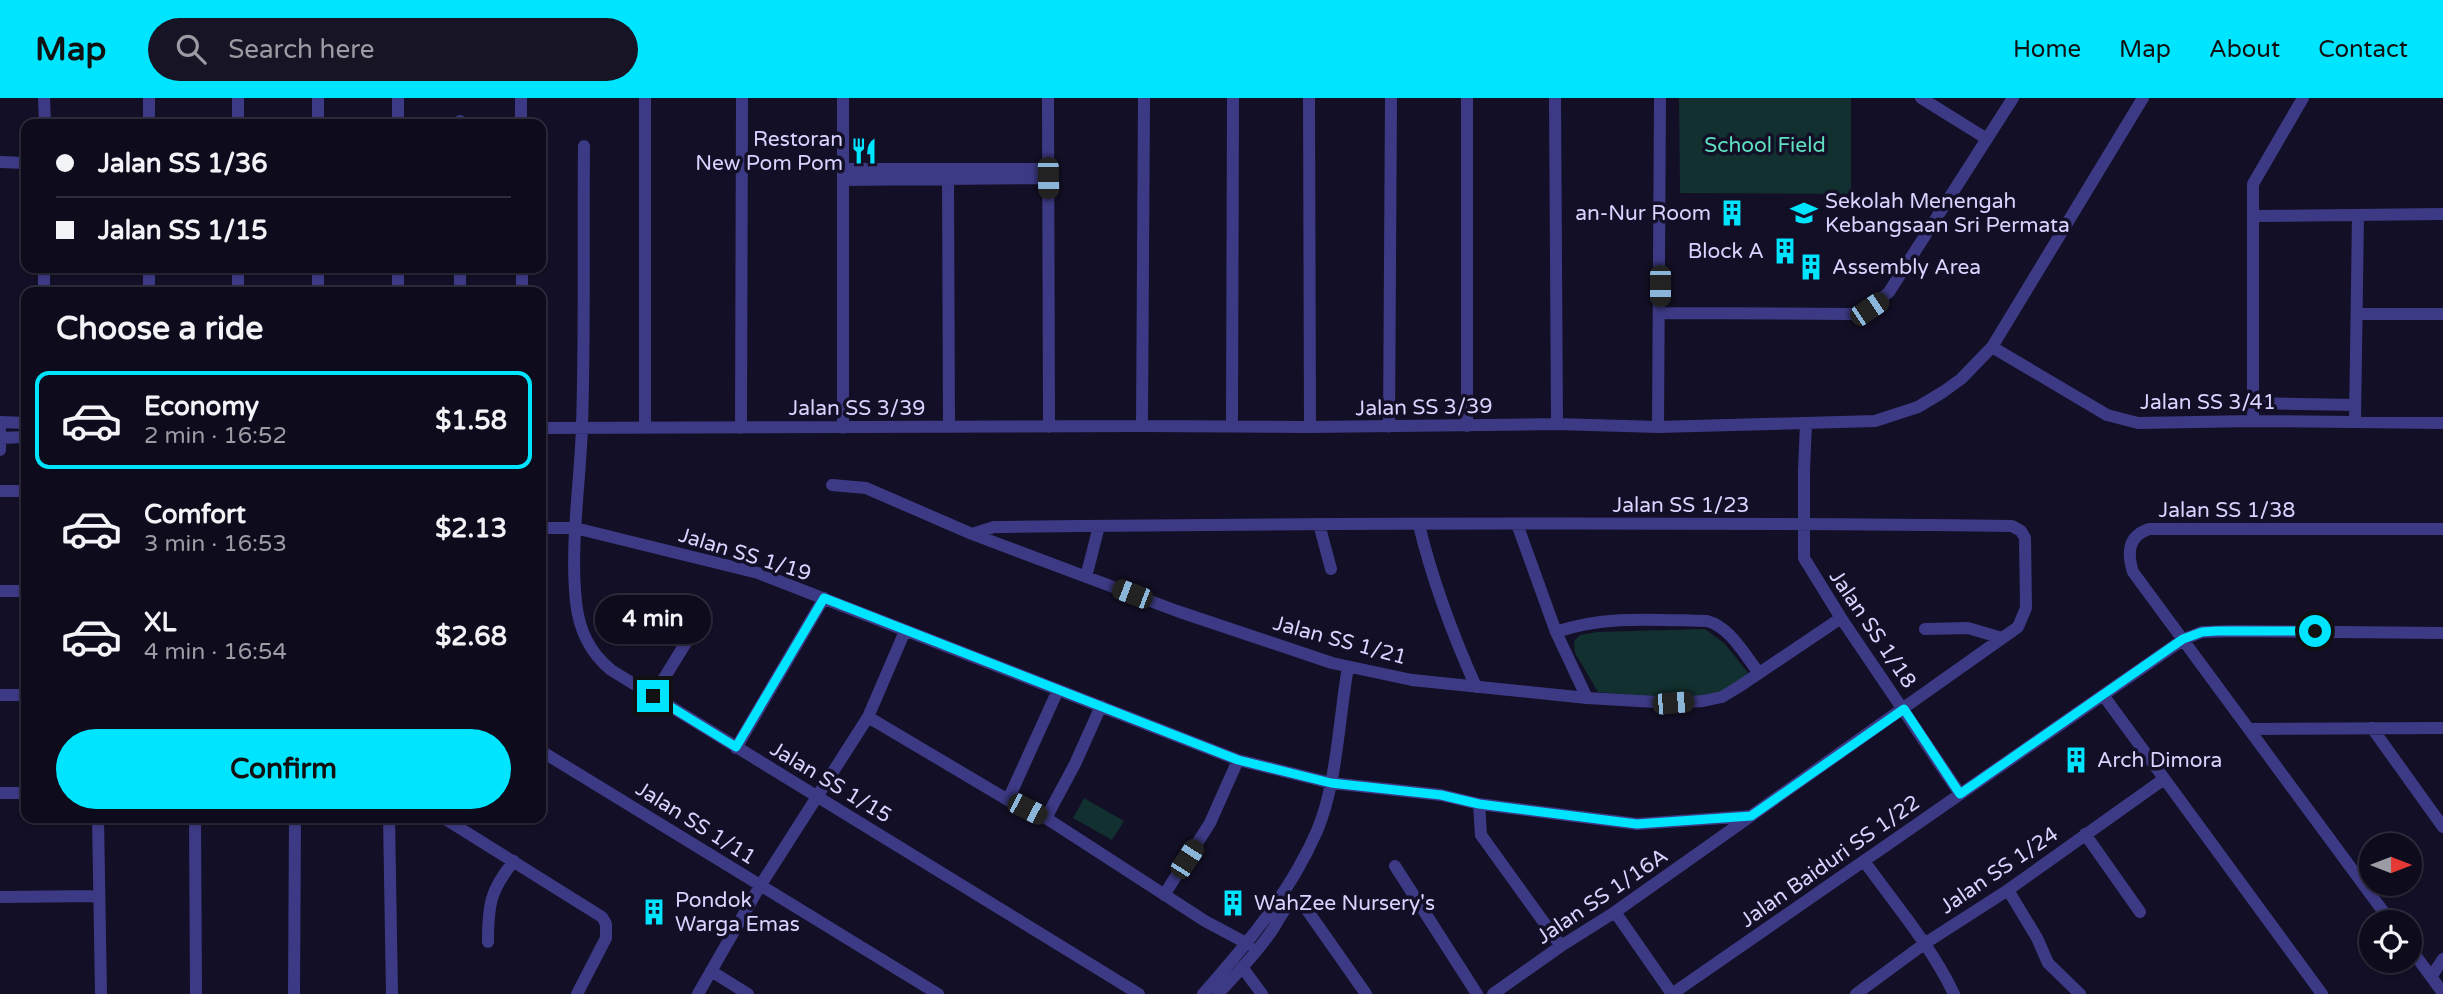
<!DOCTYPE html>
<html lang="en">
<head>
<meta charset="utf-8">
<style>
	body { margin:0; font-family:"Varela Round",sans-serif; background:#171425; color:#f1f3f6; height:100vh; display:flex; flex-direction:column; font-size:26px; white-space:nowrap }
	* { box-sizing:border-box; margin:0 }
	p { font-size:23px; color:#9b9ba3 }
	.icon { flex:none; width:38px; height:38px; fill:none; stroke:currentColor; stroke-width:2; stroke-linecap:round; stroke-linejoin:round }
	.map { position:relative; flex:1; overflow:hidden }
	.panel { position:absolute; left:21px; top:189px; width:525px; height:536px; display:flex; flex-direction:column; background:#0e0b1c; border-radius:14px; box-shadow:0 2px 5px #0004,0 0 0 2px #2e2b3b }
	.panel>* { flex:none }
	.top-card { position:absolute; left:21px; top:21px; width:525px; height:154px; border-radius:14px; box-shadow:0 2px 5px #0004,0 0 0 2px #2e2b3b; display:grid; align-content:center; height:154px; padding:0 35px; background:#0e0b1c }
	.needle { width:46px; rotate:90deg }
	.tools { position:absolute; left:2359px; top:735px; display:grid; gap:14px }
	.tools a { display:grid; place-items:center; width:63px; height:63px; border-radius:50%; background:#0e0b1c; box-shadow:0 2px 5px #0004,0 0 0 2px #2e2b3b; font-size:35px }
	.end { position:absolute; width:32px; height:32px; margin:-16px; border:9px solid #00e5ff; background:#111; box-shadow:0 0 0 4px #111 }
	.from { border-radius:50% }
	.bubble { position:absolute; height:49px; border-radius:24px; background:#0e0b1c; box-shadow:0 2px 5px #0004,0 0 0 2px #2e2b3b; font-size:23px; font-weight:700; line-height:49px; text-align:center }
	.car { position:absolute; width:21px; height:42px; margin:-21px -10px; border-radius:9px; box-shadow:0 0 5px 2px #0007; background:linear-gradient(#222 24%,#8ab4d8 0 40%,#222 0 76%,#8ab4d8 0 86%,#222 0) }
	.top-card b { display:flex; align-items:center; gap:24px; height:66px; font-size:26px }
	.top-card b+b { border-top:2px solid #2e2b3b }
	.top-card i { width:18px; height:18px; background:#f1f3f6 }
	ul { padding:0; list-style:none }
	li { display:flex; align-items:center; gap:21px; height:98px; margin:0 14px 10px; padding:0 21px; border:4px solid transparent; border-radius:14px }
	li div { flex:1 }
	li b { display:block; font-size:26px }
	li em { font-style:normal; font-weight:700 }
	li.current { border-color:#00e5ff }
	li>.icon { width:63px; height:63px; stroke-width:1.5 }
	h2 { padding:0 35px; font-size:32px; line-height:84px }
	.primary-button { display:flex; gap:14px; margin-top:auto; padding:14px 35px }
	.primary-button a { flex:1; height:80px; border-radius:42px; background:#00e5ff; color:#111; font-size:28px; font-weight:700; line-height:80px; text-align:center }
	header { display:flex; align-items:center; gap:42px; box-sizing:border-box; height:98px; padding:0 35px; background:#00e5ff; color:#111 }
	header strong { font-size:33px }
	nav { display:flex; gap:38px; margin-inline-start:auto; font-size:24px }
	.search { width:490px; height:63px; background:#171425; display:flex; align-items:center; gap:18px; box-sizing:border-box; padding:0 24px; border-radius:38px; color:#9b9ba3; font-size:26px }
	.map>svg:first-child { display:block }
</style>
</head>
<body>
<header>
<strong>Map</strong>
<div class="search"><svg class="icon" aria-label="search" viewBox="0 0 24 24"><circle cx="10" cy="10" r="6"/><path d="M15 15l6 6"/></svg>Search here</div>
<nav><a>Home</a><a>Map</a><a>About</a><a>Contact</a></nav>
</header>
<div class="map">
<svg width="2443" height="896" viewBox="0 0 2443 896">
	<rect width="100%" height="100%" fill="#130f26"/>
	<path fill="#12302f" d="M1679,0H1851V96L1680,95Z
		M1705,531L1724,545L1749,576L1723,594L1675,601L1598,594L1575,555L1574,543L1580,537L1597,534Z
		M1084,700L1124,723L1112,742L1073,720Z"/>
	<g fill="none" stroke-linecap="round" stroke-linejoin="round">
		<path stroke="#3d3a85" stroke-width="12" d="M44,0L45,26
			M398,0V26
			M521,0V26
			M645,0V330
			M1048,0L1049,329
			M1309,0L1310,329
			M1555,0L1557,326
			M1921,0L1987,41
			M460,23V26
			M149,26V0
			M238,26V0
			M318,26V0
			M584,48C583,142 585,236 582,329C580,387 570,446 576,504C579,532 589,554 611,572L1139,896
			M0,64L26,65
			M843,71H1048
			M948,80L949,329
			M843,82L1048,80
			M2253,118L2443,116
			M44,170V194
			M398,170V194
			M460,170V194
			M522,170V194
			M149,194V170
			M238,194V170
			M318,194V170
			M1660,215L1853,216L1869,211L1889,194L2013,0
			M2357,216H2443
			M1992,249L2107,317L2138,325L2253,323L2443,325
			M2253,305L2355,307
			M2253,323V86L2303,0
			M0,324L26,325
			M2355,324L2358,117
			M1806,326L1804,372V460L1841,520L1960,696
			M1142,328L1144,0
			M1232,328L1233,0
			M1467,328V0
			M1389,329L1391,0
			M1658,329L1660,0
			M541,330L1142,328L1310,329L1557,326L1658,329L1875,323L1918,309L1943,294L1961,281L1992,249L2143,0
			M741,330L742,0
			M843,330V0
			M0,340L26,339
			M0,352V324
			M832,387L866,390L972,436L1177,513L1332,565L1412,582L1587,600L1673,605L1703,603L1722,599L1740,588L1841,520
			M0,393H26
			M1319,426L1331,471
			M1517,426L1556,534L1587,600
			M1419,427C1433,485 1452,535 1476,589
			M541,430H575L758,475L1238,662L1331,685L1441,697L1479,706L1637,726L1751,718
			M972,436L994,429C1333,425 1673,424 2012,428L2021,433L2025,440L2026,510L2018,529L1615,814L1561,848L1493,896
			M1086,479L1099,428
			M0,493H26
			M1925,531L1968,530L2002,540
			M1556,534C1605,517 1656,522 1707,523C1730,529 1744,556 1759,575
			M0,597H26
			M2103,597L2322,896
			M653,598L700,522
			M868,619L1008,702L1046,720L1205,823L1248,846
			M2372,630L2443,729
			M2250,631L2443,630
			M736,650L824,500
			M541,653L938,896
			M0,695H26
			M1008,702L1058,592
			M1479,706L1481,737L1561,848
			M98,719L101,896
			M195,719L196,896
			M389,719L392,896
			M442,719L602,819L606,826V840L577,896
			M1046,720L1075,666L1101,608
			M2085,736L2140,814
			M1864,763C1895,806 1931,848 1954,896
			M1395,768L1477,896
			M2008,792L2037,840L2048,865L2080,896
			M1164,797L1210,725L1238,662
			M0,799L99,798
			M1615,814L1672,896L2184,541L2202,534L2233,533L2443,535
			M2391,824L2133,474C2127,455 2128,438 2149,431H2443
			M488,844C488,807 490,792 514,763
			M2410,850L2443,895
			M1242,869L1262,896
			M711,873L748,896
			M2431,879L2443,861
			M294,896L295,719
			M698,896L760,788L868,619L905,533
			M1203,896C1247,846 1290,795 1317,733C1337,686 1339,620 1348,569
			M1218,896C1237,875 1257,855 1273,831C1278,824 1284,808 1293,805C1300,803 1303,807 1307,812L1366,896
			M1856,896L1924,846L2008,792L2164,681"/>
	</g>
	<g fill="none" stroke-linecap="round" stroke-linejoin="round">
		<path stroke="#00e5ff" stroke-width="9" d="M653,598L736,649L824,500L1238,662L1331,685L1441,697L1479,706L1637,726L1751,718L1904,611L1960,696L2183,541L2202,534L2217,533H2315"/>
	</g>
	<defs>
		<g id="restaurant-bare" transform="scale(2.1)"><path d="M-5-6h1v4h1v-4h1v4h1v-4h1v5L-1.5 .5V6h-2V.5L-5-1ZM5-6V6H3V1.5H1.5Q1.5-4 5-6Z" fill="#00e5ff" stroke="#130f26" stroke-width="2.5" paint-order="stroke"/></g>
		<g id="building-bare" transform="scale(2.1)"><path d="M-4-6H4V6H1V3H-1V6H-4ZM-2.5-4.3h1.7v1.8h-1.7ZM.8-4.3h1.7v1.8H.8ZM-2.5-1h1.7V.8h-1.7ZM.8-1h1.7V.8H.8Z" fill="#00e5ff" stroke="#130f26" stroke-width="2.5" paint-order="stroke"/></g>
		<g id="school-bare" transform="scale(2.1)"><path d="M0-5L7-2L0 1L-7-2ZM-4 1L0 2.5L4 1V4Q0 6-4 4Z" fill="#00e5ff" stroke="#130f26" stroke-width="2.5" paint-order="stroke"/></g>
	</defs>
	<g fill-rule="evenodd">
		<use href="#restaurant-bare" x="864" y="53"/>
		<use href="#building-bare" x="1732" y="115"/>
		<use href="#school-bare" x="1804" y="115"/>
		<use href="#building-bare" x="1785" y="153"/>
		<use href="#building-bare" x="1811" y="169"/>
		<use href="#building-bare" x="2076" y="662"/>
		<use href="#building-bare" x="1233" y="805"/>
		<use href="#building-bare" x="654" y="814"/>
	</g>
	<g text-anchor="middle" stroke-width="7" stroke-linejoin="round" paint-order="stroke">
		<g font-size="21" fill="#d9d4ff" stroke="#130f26" text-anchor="start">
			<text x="843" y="48" text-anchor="end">Restoran<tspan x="843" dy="24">New Pom Pom</tspan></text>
			<text x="1825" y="110">Sekolah Menengah<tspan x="1825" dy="24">Kebangsaan Sri Permata</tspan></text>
			<text x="1711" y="122" text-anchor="end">an-Nur Room</text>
			<text x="1764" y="160" text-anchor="end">Block A</text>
			<text x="1832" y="176">Assembly Area</text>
			<text x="2097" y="669">Arch Dimora</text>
			<text x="675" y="809">Pondok<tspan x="675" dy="24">Warga Emas</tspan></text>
			<text x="1254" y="812">WahZee Nursery's</text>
		</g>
		<g font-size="21" fill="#5fe0c0" stroke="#130f26">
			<text x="1765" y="54">School Field</text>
		</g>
		<g font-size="21" fill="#d9d4ff" stroke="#130f26">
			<text x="2208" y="311">Jalan SS 3/41</text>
			<text transform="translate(1424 309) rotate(-1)" y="7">Jalan SS 3/39</text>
			<text x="857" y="317">Jalan SS 3/39</text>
			<text x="1681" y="414">Jalan SS 1/23</text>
			<text x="2227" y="419">Jalan SS 1/38</text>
			<text transform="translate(745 456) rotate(17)" y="7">Jalan SS 1/19</text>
			<text transform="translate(1873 531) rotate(56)" y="7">Jalan SS 1/18</text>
			<text transform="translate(1340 542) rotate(15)" y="7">Jalan SS 1/21</text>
			<text transform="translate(831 684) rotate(31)" y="7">Jalan SS 1/15</text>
			<text transform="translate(696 725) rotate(32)" y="7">Jalan SS 1/11</text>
			<text transform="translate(1830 763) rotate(-35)" y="7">Jalan Baiduri SS 1/22</text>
			<text transform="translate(1999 772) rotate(-34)" y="7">Jalan SS 1/24</text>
			<text transform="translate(1602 798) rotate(-34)" y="7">Jalan SS 1/16A</text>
		</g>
	</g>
</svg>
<div class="tools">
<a><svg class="needle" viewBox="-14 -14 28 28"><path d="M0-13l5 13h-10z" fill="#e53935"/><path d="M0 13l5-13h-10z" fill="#9b9ba3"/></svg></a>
<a><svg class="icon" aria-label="locate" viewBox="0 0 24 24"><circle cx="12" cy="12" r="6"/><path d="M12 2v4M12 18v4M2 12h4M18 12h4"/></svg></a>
</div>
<i class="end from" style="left:2315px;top:533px"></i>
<i class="end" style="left:653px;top:598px"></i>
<div class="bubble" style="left:595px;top:497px;width:116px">4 min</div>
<i class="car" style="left:1048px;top:80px;rotate:179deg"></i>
<i class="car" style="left:1660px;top:188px;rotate:180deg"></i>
<i class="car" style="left:1869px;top:211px;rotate:56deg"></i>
<i class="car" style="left:1132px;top:496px;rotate:291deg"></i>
<i class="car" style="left:1673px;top:605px;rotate:85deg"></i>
<i class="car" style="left:1027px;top:711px;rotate:117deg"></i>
<i class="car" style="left:1187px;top:761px;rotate:33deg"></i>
<div class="top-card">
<b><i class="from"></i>Jalan SS 1/36</b>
<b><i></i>Jalan SS 1/15</b>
</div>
<section class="panel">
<h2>Choose a ride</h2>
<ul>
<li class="current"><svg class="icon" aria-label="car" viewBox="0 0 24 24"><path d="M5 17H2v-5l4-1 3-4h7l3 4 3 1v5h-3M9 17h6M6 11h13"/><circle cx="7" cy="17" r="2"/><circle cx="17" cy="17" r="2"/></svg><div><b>Economy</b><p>2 min · 16:52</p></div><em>$1.58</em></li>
<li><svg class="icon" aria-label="car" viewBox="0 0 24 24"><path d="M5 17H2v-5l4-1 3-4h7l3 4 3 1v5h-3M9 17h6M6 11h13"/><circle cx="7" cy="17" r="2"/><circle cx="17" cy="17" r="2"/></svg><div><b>Comfort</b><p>3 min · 16:53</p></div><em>$2.13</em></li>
<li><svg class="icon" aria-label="car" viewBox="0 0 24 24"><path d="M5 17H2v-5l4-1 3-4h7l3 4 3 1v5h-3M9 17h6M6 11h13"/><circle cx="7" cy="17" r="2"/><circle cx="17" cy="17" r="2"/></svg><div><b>XL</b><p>4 min · 16:54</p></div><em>$2.68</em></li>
</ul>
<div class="primary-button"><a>Confirm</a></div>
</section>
</div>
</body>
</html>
